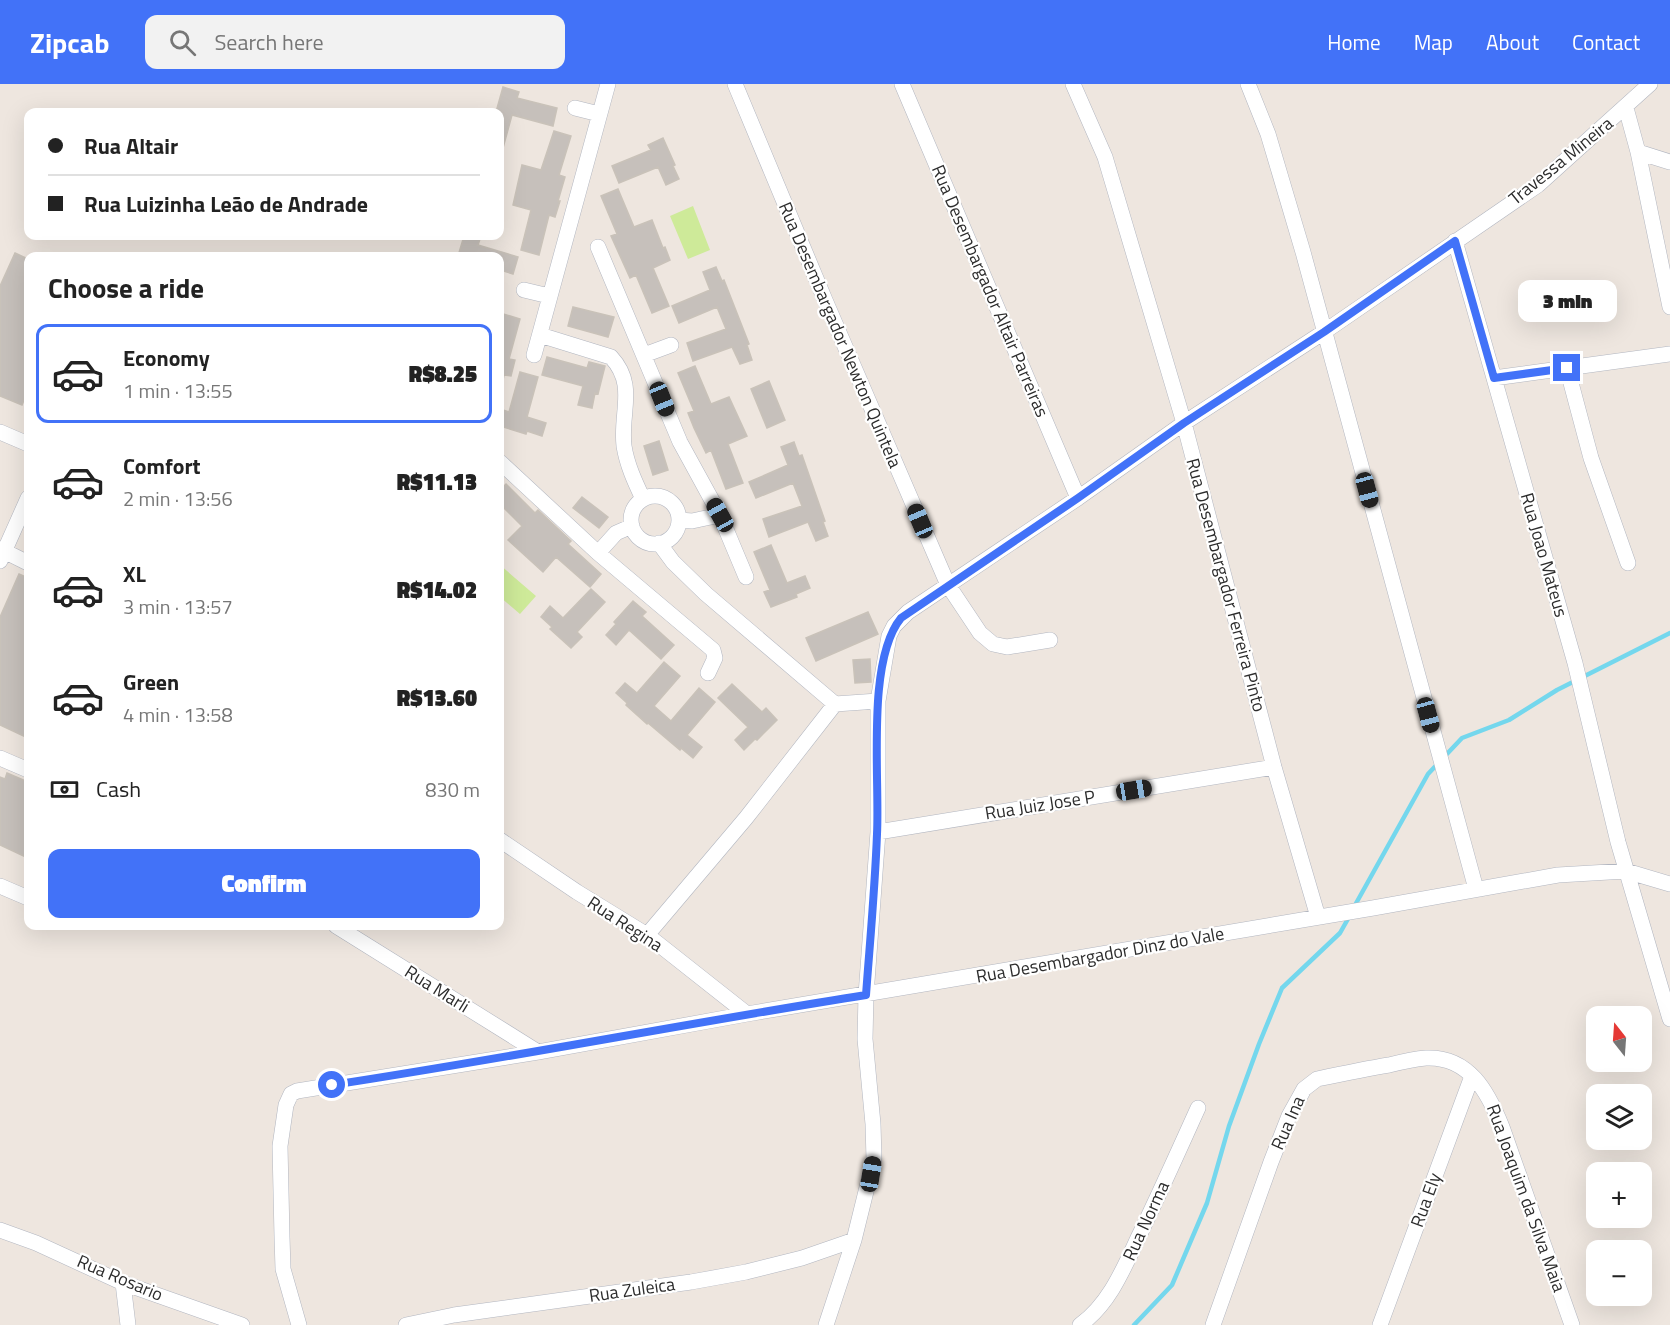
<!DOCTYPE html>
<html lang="en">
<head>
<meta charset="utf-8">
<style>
	body { margin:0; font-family:"Titillium Web",sans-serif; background:#f2f2f2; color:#222; height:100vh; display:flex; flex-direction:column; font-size:22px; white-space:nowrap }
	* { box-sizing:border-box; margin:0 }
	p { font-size:20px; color:#767676 }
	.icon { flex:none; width:33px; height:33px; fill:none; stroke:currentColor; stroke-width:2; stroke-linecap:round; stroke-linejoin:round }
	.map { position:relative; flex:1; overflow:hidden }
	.side { position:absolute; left:24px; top:168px; width:480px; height:678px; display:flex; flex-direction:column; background:#fff; border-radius:12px; box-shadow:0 6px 24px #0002 }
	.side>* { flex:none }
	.hud { position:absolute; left:24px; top:24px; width:480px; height:132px; border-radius:12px; box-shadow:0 6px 24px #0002; display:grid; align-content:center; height:132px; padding:0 24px; background:#fff }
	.needle { width:39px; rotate:343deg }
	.buttons { position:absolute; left:1586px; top:922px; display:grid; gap:12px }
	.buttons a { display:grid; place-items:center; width:66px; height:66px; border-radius:12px; background:#fff; box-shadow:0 6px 24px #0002; font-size:30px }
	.end { position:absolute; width:27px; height:27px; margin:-14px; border:8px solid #4272f8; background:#fff; box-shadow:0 0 0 3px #fff }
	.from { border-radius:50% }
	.bubble { position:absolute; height:42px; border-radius:12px; background:#fff; box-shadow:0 6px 24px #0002; font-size:20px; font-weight:800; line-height:42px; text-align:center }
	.car { position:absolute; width:18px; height:36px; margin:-18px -9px; border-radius:8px; box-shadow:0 0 4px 2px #0007; background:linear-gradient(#222 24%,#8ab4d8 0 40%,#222 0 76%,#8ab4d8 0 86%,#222 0) }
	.hud b { display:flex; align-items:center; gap:21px; height:57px; font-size:22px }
	.hud b+b { border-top:2px solid #e0e0e0 }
	.hud i { width:15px; height:15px; background:#222 }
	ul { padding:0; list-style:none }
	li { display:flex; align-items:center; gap:18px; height:99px; margin:0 12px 9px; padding:0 12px; border:3px solid transparent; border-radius:12px }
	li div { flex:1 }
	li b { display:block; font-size:22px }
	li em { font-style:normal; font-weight:800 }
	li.current { border-color:#4272f8 }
	li>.icon { width:54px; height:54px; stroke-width:1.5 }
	h2 { padding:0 24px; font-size:27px; line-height:72px }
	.pay { display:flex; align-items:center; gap:15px; height:66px; padding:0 24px; font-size:22px }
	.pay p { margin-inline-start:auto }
	.button { display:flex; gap:12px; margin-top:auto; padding:12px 24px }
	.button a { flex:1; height:69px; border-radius:12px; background:#4272f8; color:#fff; font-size:24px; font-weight:800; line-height:69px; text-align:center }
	header { display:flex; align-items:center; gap:36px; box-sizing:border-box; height:84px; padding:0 30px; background:#4272f8; color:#fff }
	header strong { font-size:28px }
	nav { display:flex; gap:33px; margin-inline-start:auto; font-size:21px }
	.search { width:420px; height:54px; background:#f2f2f2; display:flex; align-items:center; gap:15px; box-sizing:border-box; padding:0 21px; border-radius:12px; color:#767676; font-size:22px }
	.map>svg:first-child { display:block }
</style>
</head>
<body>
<header>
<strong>Zipcab</strong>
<div class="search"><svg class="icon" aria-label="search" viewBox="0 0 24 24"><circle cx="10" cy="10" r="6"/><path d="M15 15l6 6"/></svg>Search here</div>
<nav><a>Home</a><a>Map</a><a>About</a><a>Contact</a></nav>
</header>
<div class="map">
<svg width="1670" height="1241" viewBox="0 0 1670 1241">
	<rect width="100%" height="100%" fill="#eee6df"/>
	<path fill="#ceea99" d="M693,122L710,166L688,175L670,132Z
		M500,481L536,512L520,530L500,513Z"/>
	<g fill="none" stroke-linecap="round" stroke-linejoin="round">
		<path stroke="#74d7ed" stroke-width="4.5" d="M1354,823L1428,690L1462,654L1509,636L1557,606L1670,549
			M1134,1241L1172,1201L1207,1119L1229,1042L1259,960L1282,904L1340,849L1349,833"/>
	</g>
	<path fill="#c6c0bb" stroke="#c9c2b9" stroke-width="1.5" d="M503,3L519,8L517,14L557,24L553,42L512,31L503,64H500V28H496Z
		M554,47L571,52L559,91L565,93L558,117H560L555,133L549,131L539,171L521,166L531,126L513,121L522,81L541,86Z
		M663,54L675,81L673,82L679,95L666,101L658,83L619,99L612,82L651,66L648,61Z
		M618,105L634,143L652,136L663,164L665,163L670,176L653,184L669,222L652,229L636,191L630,194L611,152L617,150L601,112Z
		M464,152H481L478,161L518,173L513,190L500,186V172H458Z
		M15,169L28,175V306L22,321L0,312V202Z
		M716,183L722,197L724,196L749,260L747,261L752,276L740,280L732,263L693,277L687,259L726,245L717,223L679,239L672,222L710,206L703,188Z
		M573,223L614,233L608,253L568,242Z
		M500,229L520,235L509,275L515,276L511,292L504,291L503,296L500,295Z
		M547,273L587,284L589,278L605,282L598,310L595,309L592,324L578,321L583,302L542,291Z
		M695,282L711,320L729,313L747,352L728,360L743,399L726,405L711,366L706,369L694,344L688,329L694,327L678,289Z
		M520,288L538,293L527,333L546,339L542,352L527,347L526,350L500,342L503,326L509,328Z
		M769,297L785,336L767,344L751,305Z
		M659,357L668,386L653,391L644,362Z
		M794,358L799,372L802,371L825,437L823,438L828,452L816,457L808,438L769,453L763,435L802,422L793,399L756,414L749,398L788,381L781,363Z
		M506,400L535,429L538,426L571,457L568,460L601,490L590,503L556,473L543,488L508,456L522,442L500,420V406Z
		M582,413L608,433L599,444L573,424Z
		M771,461L787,499L805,492L810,504L796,510L797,513L771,523L764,508L770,506L754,468Z
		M19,490L28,494V654L0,641V533Z
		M591,505L605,518L577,548L582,553L571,564L550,545L552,543L541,533L550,522L563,534Z
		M633,517L646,528L642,532L674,561L661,575L629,546L616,561L606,551L616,540L614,538Z
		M868,528L878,550L816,577L806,554Z
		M870,575L871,598L855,599L853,576Z
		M664,578L680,592L654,622L671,637L699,604L715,618L687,651L702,663L693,674L681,664L680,666L648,639L647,640L626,621L627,619L616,609L625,599L637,609Z
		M732,600L762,628L766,624L777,636L757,656L755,655L744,666L735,656L748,643L718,614Z
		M7,689L28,698V774L0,761V693L5,695Z"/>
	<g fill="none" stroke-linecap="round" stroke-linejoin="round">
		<g stroke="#b2b6c0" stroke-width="16">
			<path id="minor" d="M735,0L825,216L948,501L980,549L993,560L1007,563L1050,556
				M902,0L1078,414
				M1073,0L1105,73L1184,339L1274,683L1318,833
				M1248,0L1268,50L1303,168L1476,805
				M575,24L599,30
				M1626,24L1638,68L1670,223
				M1638,68L1670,78
				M1455,157L1575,579L1618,758L1670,935
				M598,163L680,358L720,431L746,493
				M524,206L549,212
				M540,251L611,273C637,301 620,328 624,362C627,381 635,398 643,415
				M534,271L608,0
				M644,271L671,261
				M1567,284L1591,374L1628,479
				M1494,294L1670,270
				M0,348L28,360
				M500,378L598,469L713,566L715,574L708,589
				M631 436a24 24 0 1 1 48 0a24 24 0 1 1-48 0Z
				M679,436L692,437L720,431
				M659,459L673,478L706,510L835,620L878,617
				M0,465L28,479
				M598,469L616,449L632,442
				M0,477L28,414
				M0,674L28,686
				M878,748L1274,683
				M500,756L577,808L647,851L747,930
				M0,802L28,814
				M336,842L538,968
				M647,851L746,734L835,620
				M0,1146L36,1159L123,1199L242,1241
				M123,1199L128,1241
				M299,1241L283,1185L282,1153L280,1062L286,1021L291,1010L297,1007L538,968L747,930L1373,824L1558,791L1626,787L1670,800
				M406,1241L454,1231L691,1198L746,1188L802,1174L854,1156
				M826,1241L854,1156L874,1075L873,1040L865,955L866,911L878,748V617L889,552L894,542L908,528L1078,414L1184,339L1324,248L1538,101L1650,0
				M1080,1241C1109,1220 1123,1186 1138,1154C1159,1111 1178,1068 1198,1024
				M1213,1241L1271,1078L1289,1032L1304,1005L1317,995C1341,990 1365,985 1389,981C1401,978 1413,975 1426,974C1469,972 1488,1008 1502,1043L1572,1241
				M1380,1241L1472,992"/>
		</g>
		<use href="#minor" stroke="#fff" stroke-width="15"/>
	</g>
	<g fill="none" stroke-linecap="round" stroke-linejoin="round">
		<path stroke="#4272f8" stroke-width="8" d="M332,1001C510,974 688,939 866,911C870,857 875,804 877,750C880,694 866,577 901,534L1078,414L1184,339L1324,248L1455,157L1494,294L1567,284"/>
	</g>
	<g text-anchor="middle" stroke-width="4.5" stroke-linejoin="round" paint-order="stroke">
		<g font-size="18" fill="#2c2c2c" stroke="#fff">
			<text transform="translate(1561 77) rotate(-39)" y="6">Travessa Mineira</text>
			<text transform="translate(990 207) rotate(67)" y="6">Rua Desembargador Altair Parreiras</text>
			<text transform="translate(840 251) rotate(67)" y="6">Rua Desembargador Newton Quintela</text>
			<text transform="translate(1544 471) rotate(74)" y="6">Rua Joao Mateus</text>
			<text transform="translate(1226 501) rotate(75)" y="6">Rua Desembargador Ferreira Pinto</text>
			<text transform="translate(1040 721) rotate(-9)" y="6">Rua Juiz Jose P</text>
			<text transform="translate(625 840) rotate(33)" y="6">Rua Regina</text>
			<text transform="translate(1100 871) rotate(-10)" y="6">Rua Desembargador Dinz do Vale</text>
			<text transform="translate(437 905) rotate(32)" y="6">Rua Marli</text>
			<text transform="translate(1288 1039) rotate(-66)" y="6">Rua Ina</text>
			<text transform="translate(1526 1114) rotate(70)" y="6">Rua Joaquim da Silva Maia</text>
			<text transform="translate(1426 1116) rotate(-70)" y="6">Rua Ely</text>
			<text transform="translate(1146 1137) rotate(-65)" y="6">Rua Norma</text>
			<text transform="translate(120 1194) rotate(23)" y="6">Rua Rosario</text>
			<text transform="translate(632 1206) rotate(-8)" y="6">Rua Zuleica</text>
		</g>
	</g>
</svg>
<div class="buttons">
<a><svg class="needle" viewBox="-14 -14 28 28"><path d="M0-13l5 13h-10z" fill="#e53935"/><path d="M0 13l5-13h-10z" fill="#767676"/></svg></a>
<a><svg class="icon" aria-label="layers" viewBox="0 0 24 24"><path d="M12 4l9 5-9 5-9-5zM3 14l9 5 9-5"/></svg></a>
<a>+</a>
<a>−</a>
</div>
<i class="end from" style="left:332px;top:1001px"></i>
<i class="end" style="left:1567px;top:284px"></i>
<div class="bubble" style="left:1518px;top:196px;width:99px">3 min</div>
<i class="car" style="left:662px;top:315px;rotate:158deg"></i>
<i class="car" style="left:1367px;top:406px;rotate:165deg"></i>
<i class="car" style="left:720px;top:431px;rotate:331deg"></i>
<i class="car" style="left:920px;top:437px;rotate:337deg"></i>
<i class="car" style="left:1428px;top:631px;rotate:165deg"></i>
<i class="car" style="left:1134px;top:706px;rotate:81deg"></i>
<i class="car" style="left:871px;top:1090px;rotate:9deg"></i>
<div class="hud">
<b><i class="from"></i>Rua Altair</b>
<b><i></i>Rua Luizinha Leão de Andrade</b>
</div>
<section class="side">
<h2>Choose a ride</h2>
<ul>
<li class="current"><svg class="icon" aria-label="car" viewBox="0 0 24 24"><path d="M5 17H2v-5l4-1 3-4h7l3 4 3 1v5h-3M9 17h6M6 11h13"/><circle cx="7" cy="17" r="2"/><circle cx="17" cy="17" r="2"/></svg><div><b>Economy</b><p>1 min · 13:55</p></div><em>R$8.25</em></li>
<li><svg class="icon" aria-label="car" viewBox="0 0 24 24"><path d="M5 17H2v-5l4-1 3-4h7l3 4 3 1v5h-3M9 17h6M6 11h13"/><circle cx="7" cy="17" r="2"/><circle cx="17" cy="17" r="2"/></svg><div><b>Comfort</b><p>2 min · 13:56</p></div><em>R$11.13</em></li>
<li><svg class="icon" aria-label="car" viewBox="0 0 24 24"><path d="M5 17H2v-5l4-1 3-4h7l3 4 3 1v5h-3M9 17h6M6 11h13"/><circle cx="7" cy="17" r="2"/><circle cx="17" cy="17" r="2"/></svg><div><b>XL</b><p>3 min · 13:57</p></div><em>R$14.02</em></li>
<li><svg class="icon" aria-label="car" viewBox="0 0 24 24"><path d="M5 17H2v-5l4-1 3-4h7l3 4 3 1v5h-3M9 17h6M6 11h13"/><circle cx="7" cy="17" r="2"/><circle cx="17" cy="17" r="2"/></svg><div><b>Green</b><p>4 min · 13:58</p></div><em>R$13.60</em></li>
</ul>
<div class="pay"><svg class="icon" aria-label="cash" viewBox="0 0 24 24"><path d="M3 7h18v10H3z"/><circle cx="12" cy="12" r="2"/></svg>Cash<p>830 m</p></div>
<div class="button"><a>Confirm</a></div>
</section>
</div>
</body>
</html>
